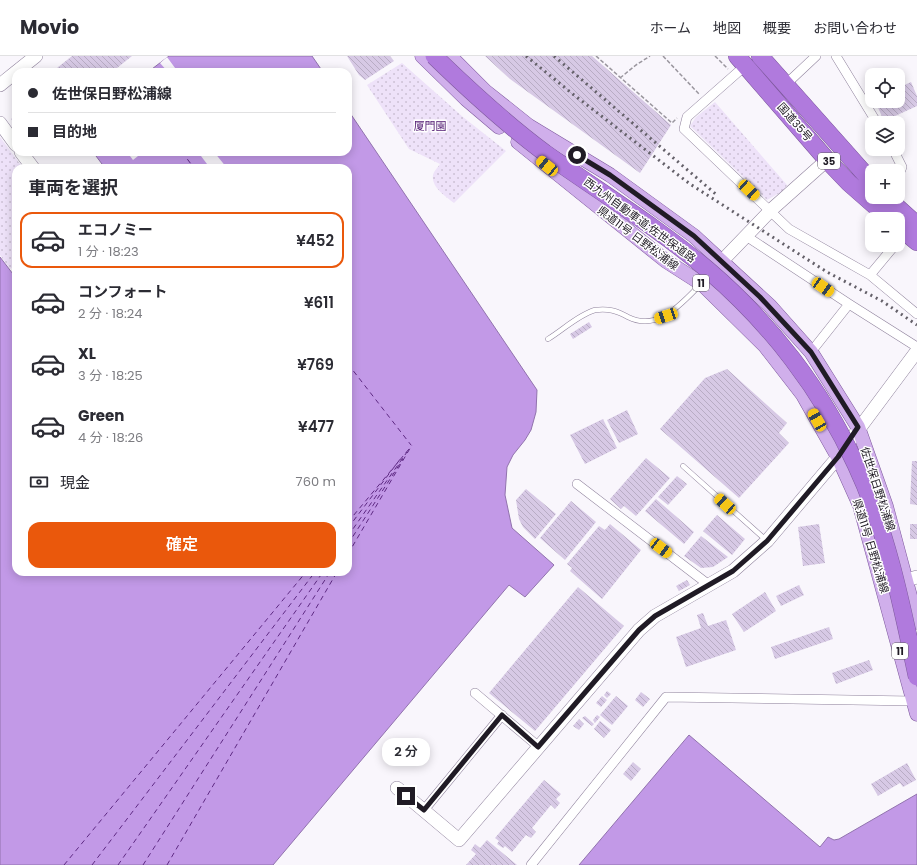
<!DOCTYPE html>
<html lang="ja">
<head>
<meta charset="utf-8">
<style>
	body { margin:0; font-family:Poppins,"Noto Sans JP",sans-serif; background:#f2f2f3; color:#2b2b33; height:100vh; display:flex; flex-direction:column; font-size:15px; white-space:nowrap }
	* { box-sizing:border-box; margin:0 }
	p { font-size:13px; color:#7c7c81 }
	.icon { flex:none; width:22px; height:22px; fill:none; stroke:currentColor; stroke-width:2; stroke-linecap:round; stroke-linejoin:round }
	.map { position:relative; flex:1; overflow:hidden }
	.drawer { position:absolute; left:12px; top:108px; width:340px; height:412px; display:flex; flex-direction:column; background:#fff; border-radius:12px; box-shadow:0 2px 10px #0003 }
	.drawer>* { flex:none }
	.banner { position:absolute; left:12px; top:12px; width:340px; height:88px; border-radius:12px; box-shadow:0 2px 10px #0003; display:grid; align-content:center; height:88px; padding:0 16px; background:#fff }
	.tools { position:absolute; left:865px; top:12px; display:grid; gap:8px }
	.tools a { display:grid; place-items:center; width:40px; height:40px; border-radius:8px; background:#fff; box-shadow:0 2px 10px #0003; font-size:20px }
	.end { position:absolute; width:18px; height:18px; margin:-9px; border:5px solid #201b25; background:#fff; box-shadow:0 0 0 2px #fff }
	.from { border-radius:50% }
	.bubble { position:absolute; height:28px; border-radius:12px; background:#fff; box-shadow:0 2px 10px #0003; font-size:13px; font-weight:600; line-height:28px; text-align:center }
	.car { position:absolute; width:12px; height:24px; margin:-12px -6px; border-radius:5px; box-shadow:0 0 3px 1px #0007; background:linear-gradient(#f5c518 24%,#345 0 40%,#f5c518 0 76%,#345 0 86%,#f5c518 0) }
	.banner b { display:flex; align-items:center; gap:14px; height:38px; font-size:15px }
	.banner b+b { border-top:1px solid #e1e1e2 }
	.banner i { width:10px; height:10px; background:#2b2b33 }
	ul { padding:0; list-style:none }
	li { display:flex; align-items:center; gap:12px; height:56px; margin:0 8px 6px; padding:0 8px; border:2px solid transparent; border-radius:12px }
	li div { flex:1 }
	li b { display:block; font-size:15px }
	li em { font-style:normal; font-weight:600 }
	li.selected { border-color:#ea580c }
	li>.icon { width:36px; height:36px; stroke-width:1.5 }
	h2 { padding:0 16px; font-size:18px; line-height:48px }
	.pay { display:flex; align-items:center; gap:10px; height:44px; padding:0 16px; font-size:15px }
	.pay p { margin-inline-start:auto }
	.button { display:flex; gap:8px; margin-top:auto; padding:8px 16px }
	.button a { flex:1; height:46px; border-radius:12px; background:#ea580c; color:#fff; font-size:16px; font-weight:600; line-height:46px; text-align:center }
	header { display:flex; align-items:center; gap:24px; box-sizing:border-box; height:56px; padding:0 20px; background:#fff; border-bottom:1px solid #e1e1e2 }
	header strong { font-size:19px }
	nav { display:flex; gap:22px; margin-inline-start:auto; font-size:14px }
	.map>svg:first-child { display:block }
</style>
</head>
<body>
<header>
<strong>Movio</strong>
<nav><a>ホーム</a><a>地図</a><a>概要</a><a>お問い合わせ</a></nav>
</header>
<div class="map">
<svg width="917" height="809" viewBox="0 0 917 809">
	<defs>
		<pattern id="green-dots" width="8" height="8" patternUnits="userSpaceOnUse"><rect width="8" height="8" fill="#eee2f9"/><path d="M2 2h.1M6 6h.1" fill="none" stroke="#ccc1d5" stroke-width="1.8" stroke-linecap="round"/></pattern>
		<pattern id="building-back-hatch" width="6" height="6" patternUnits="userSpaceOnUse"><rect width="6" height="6" fill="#d7c9e5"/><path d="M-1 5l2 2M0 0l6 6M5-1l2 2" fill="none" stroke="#b8acc4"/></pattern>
	</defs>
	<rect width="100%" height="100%" fill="#f9f6fc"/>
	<path fill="url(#green-dots)" d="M402,7L463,61L506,95L454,147C445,140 431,131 433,119C434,115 438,111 440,108L409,93L367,29Z
		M715,46L787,129L783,135L767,144L690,70L696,61Z
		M0,81L23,112H16V209L10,213L0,199Z"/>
	<path fill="#c299e7" stroke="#9173ad" d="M169,0H312L323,16H148Z
		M348,54L537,334L536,356L531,374L525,384L513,399L507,411L505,439L512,472L554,509L525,541L509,529L273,809H0V201L16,222V516H348V112H105L93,96H348Z
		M689,679L820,791L828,781L834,784L839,783L917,738V809H579Z"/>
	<path fill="#f9f6fc" d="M167,1L178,16H168L160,7Z
		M127,96H143L133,104Z
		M198,96H214L227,112H210Z"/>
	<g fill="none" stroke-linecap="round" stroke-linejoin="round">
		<path stroke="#5e2983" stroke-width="1" stroke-dasharray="5 4" stroke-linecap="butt" d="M182,96L194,112
			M348,308L411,389
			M348,466L409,393
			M348,472L401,402
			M348,480L407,396
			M348,488L403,403
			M348,498L412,389
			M64,809L306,516
			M92,809L315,516
			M118,809L323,516
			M143,809L330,516
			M167,809L337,516"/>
	</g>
	<path fill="url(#building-back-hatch)" d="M72,0H132L112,16H60L57,12Z
		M347,0H390L394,5L365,24L359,19Z
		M485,0H592L671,69L640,117L510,23Z
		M911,26L917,40V50L884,65L875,45H898V32Z
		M16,59V70L11,63Z
		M589,266L592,271L573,283L570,278Z
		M727,313L787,367L779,377L789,387L739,442L660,373L705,322Z
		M627,354L638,378L619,387L607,364Z
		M603,363L617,392L585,408L570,379Z
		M646,402L670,422L636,460L624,450L621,453L610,443Z
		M912,405H917V449L910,448Z
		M677,420L687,428L668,449L658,441Z
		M526,433L556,458L535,483L523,471L519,463L516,444Z
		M656,443L694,476L684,488L645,455Z
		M571,445L596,466L565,504L540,482Z
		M717,459L745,483L732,499L703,475Z
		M610,468L641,494L602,543L570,515L572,512L567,508L599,470L605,474Z
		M819,468L825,507L803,510L798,471Z
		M910,468H917V483H910Z
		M701,480L728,501L713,511L701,512L684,500Z
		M687,524L690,529L679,535L676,530Z
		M799,529L804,539L781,550L776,540Z
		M578,531L624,570L535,675L489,637Z
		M765,536L776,555L744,576L732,558Z
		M703,557L708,570L726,564L736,594L686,611L676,581L701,572L697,559Z
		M829,571L833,583L775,603L771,591Z
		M869,604L873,614L836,628L832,617Z
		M607,635L611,638L607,642L604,639Z
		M641,636L650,643L643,651L635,644Z
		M602,640L607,644L601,651L596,647Z
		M616,640L628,650L612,669L600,659Z
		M597,659L600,661L595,667L593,664Z
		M585,660L594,668L592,670L582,662Z
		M579,663L584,668L579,674L573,670Z
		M600,665L611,674L604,682L594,673Z
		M633,706L641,713L631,725L623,718Z
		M907,707L916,724L903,731L900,727L878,740L871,728Z
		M544,724L561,738L556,743L560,747L555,753L551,749L532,772L536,776L531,782L526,779L512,796L505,790L503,792L497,788L499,785L495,782Z
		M487,784L517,809H466L476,798L471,794L475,788L480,792Z"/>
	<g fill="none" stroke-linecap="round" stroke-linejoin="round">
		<g stroke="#8f829c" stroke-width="5.5">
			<path id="lane" d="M548,283C563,274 578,259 595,254C608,252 617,255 628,261C658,276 681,248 700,229
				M683,410L766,484"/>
		</g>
		<g stroke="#8f829c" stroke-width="10">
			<path id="street" d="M836,0L877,67
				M746,9L687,61L684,73L789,173L870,219L895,189
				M783,31L816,0
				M893,93L902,111L898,121
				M746,180L849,248L917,291
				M870,219L917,258
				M811,296L849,248
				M577,428L709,529
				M475,637L539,691
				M424,754L502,659
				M531,809L666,641L912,645"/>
		</g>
		<g stroke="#8f829c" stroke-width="14">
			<path id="secondary" d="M16,16L36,0
				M0,29L16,16
				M0,67L16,89
				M21,96L33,112
				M722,205L771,154L827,104
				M896,527L917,521
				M397,732L459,784L639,574L655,560L733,515L767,485L838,401L917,295"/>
		</g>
		<g stroke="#7e599d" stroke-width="15">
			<path id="primary" d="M422,0L466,43L499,71
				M450,0L485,35L529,70L610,119L694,180L770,250L811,296L858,371L886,450L917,566
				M518,86L666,205L702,228L765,290L803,339L838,401L860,450L917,658"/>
		</g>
		<g stroke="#7e599d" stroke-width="18">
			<path id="highway" d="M737,0L827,104L849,127L890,163
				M760,0L872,126
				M886,141L917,169
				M898,170L917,186"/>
		</g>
		<path stroke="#9a969e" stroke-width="1.5" stroke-dasharray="4 2" stroke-linecap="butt" d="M596,0L672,67L677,62
			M663,0L699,38
			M715,0L728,13
			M620,22L636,9L650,0"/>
		<use href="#lane" stroke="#fff" stroke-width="4.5"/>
		<use href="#street" stroke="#fff" stroke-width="9"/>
		<use href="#secondary" stroke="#fff" stroke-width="13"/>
		<use href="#primary" stroke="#d0afeb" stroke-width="14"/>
		<use href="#highway" stroke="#b07add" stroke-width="17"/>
		<path stroke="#646069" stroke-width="3" stroke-dasharray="2 4" stroke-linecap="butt" d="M526,0L574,39L690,128L827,216L882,245L917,269
			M554,0L718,140"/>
		<g stroke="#7e599d" stroke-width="18" stroke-linecap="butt">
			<path id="highway-bridge" d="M434,0C469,34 506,68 545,97C600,136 657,171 708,214C770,267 822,334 856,409C887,475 902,550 917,621"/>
		</g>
		<use href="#highway-bridge" stroke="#b07add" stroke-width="17"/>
	</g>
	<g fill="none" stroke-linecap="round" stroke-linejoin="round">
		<path stroke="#201b25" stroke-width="5" d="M406,740L424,754L502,659L538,691L639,574L655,560L733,515L767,485L838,401L858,371L811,296L760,241L694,180L610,119L577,99"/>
	</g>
	<g text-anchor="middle" stroke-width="3" stroke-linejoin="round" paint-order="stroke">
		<g fill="#fff" stroke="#635f66" stroke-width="1">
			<rect x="818" y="97" width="22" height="16" rx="3"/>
			<rect x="693" y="219" width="16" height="16" rx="3"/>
			<rect x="892" y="587" width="16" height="16" rx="3"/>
		</g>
		<g font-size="10" font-weight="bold" fill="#201b25">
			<text x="829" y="109">35</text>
			<text x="701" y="231">11</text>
			<text x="900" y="599">11</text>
		</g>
		<g font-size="11" fill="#201b25" stroke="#fff">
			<text transform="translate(795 66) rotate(49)" y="4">国道35号</text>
			<text transform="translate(640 164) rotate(36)" y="4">西九州自動車道;佐世保道路</text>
			<text transform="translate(638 182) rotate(37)" y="4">県道11号 日野松浦線</text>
			<text transform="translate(878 433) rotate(72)" y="4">佐世保日野松浦線</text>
			<text transform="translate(871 490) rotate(73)" y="4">県道11号 日野松浦線</text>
		</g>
		<g font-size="11" fill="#4b136e" stroke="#fff">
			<text x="430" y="74">厦門園</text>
		</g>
	</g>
</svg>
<div class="tools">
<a><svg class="icon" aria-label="locate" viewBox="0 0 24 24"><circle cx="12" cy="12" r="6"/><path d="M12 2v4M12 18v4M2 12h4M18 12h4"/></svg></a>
<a><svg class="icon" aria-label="layers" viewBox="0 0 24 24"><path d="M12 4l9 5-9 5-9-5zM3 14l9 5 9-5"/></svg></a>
<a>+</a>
<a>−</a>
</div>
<i class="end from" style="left:577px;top:99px"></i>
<i class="end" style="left:406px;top:740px"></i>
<div class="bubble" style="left:382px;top:682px;width:48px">2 分</div>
<i class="car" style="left:547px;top:110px;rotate:309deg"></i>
<i class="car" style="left:749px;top:134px;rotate:133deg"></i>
<i class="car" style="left:823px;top:231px;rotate:124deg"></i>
<i class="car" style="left:666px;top:260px;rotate:252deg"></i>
<i class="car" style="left:817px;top:364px;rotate:330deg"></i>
<i class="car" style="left:725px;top:448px;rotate:312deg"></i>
<i class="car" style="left:661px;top:492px;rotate:127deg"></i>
<div class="banner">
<b><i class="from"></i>佐世保日野松浦線</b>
<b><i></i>目的地</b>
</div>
<section class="drawer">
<h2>車両を選択</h2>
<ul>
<li class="selected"><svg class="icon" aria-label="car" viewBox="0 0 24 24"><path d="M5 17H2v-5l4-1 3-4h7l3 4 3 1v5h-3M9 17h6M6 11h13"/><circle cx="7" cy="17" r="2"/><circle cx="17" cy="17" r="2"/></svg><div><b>エコノミー</b><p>1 分 · 18:23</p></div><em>¥452</em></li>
<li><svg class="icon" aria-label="car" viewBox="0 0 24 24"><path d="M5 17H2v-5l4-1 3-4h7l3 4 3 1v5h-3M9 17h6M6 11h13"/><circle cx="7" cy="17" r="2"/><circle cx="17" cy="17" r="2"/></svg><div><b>コンフォート</b><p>2 分 · 18:24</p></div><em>¥611</em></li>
<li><svg class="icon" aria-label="car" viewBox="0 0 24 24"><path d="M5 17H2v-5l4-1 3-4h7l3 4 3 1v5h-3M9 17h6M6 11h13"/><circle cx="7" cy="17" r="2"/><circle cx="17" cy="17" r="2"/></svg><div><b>XL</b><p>3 分 · 18:25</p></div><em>¥769</em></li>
<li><svg class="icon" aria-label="car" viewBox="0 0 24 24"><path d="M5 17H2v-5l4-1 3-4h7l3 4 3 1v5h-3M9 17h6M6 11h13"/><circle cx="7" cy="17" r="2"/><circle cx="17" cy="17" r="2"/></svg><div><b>Green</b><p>4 分 · 18:26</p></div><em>¥477</em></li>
</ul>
<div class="pay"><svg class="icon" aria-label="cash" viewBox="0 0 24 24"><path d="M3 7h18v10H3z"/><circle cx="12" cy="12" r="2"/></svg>現金<p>760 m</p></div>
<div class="button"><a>確定</a></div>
</section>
</div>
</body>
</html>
